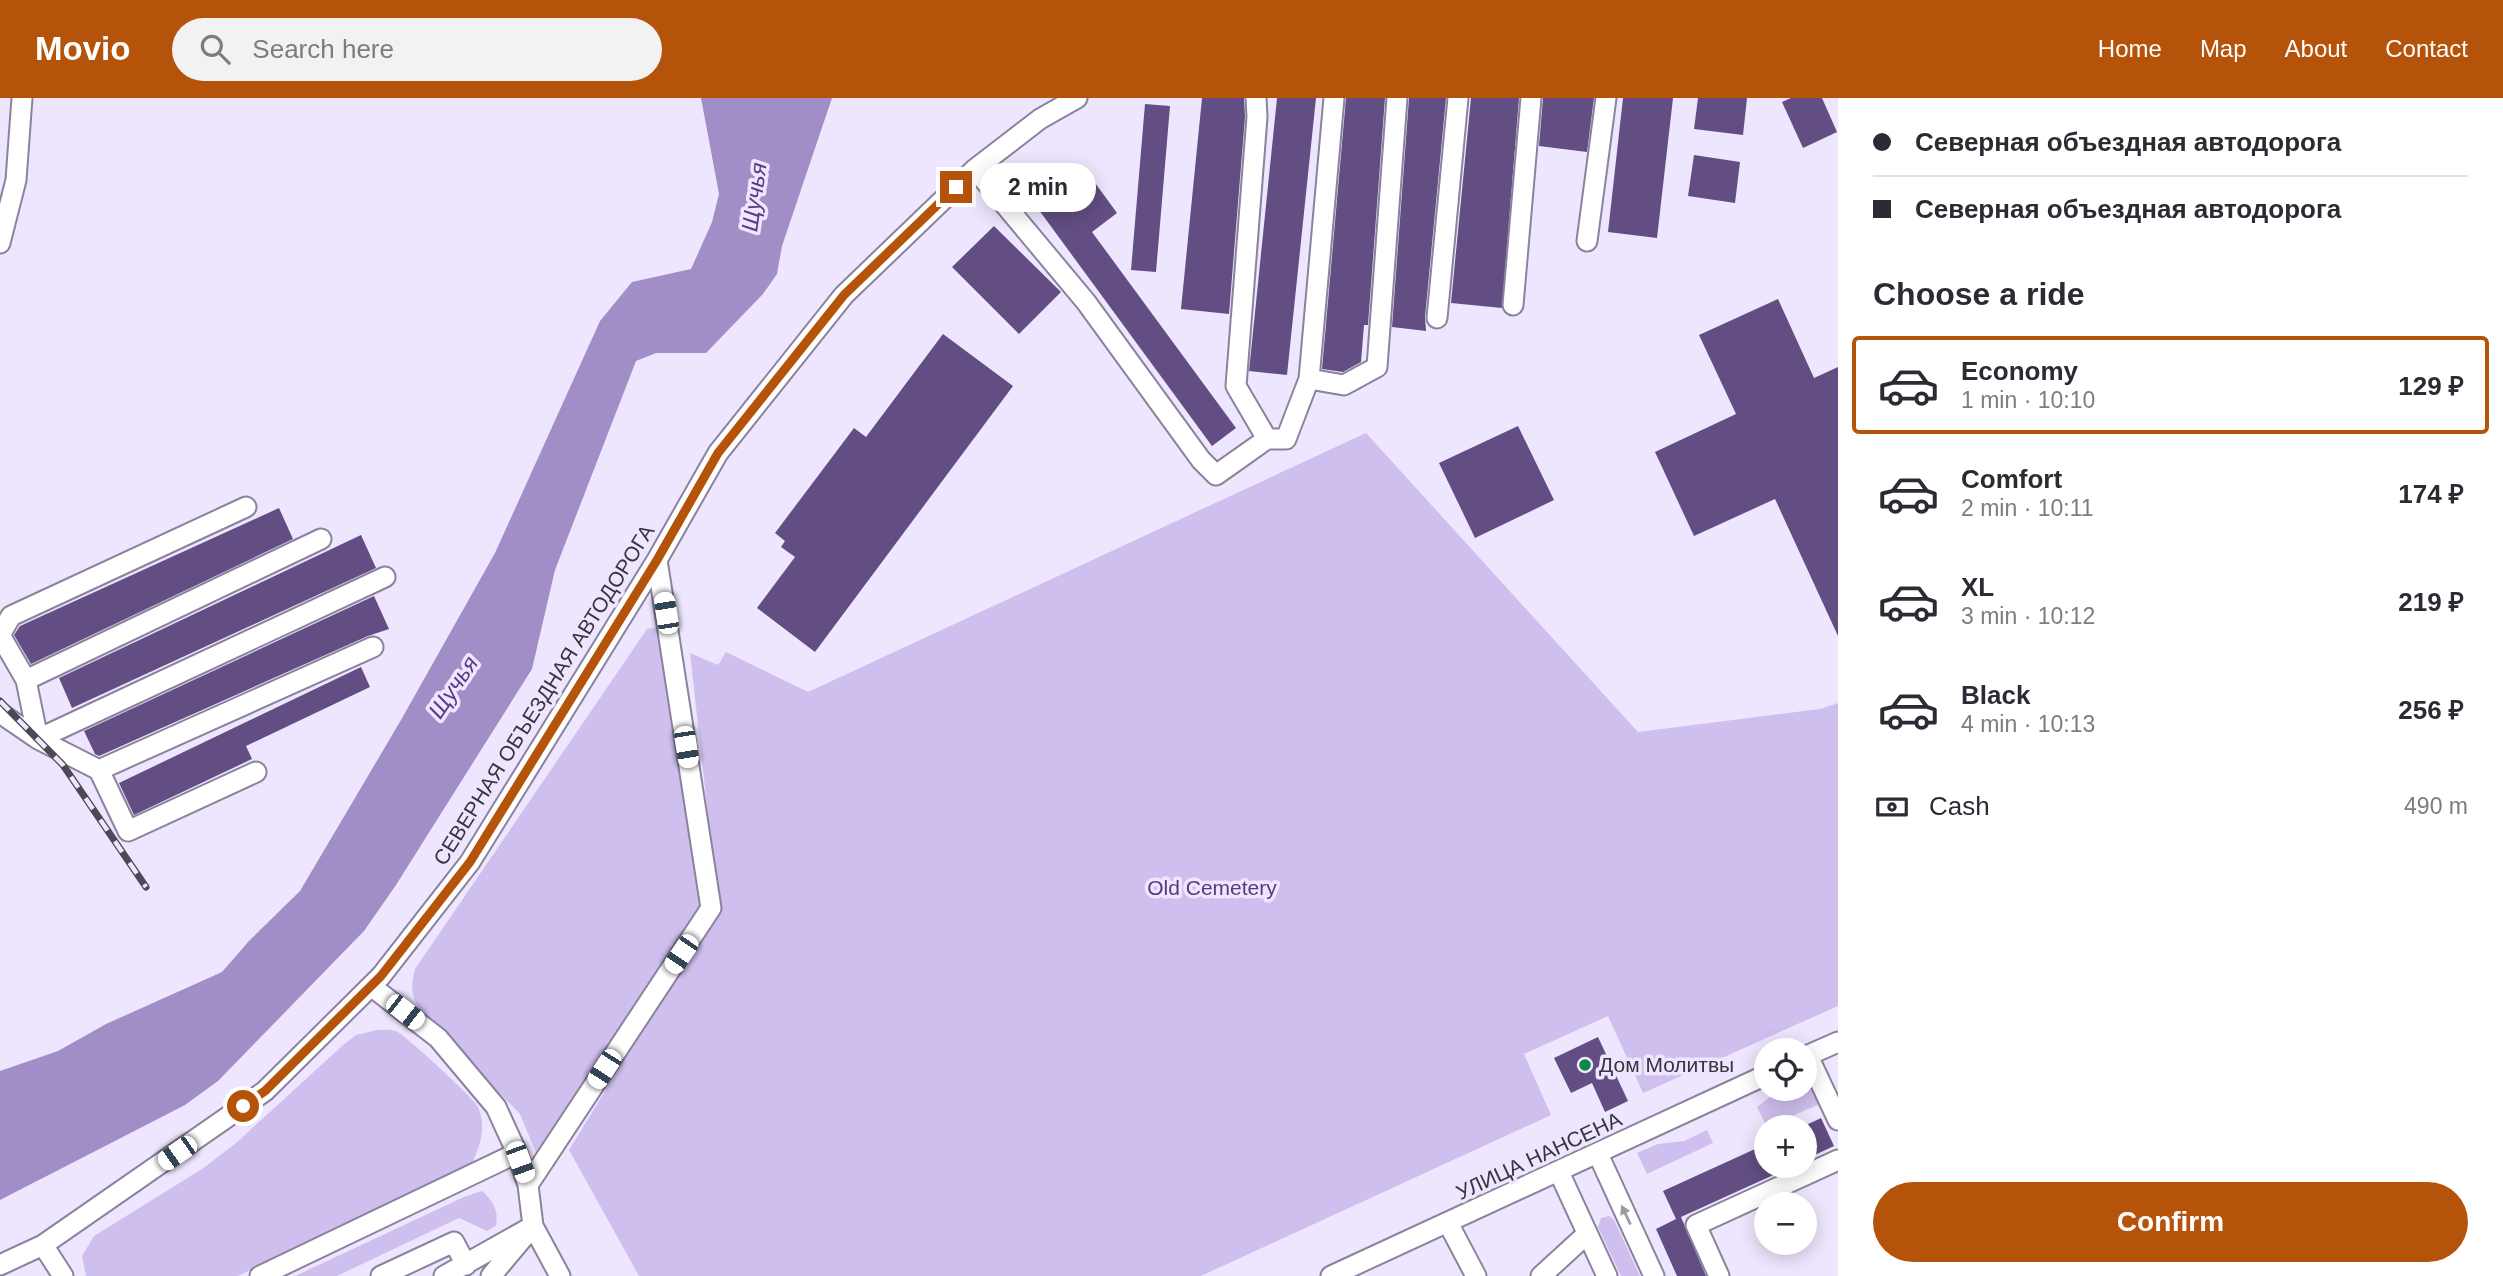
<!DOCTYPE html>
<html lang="en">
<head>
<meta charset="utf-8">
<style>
	body { margin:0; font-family:Helvetica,sans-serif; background:#f2f2f3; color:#2b2b33; height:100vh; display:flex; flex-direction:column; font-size:26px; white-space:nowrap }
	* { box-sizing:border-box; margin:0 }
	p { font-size:23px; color:#7c7c81 }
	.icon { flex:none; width:38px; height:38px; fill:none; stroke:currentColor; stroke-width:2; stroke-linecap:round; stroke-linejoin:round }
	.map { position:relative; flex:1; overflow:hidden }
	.drawer { display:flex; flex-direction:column; background:#fff; width:665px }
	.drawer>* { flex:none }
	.top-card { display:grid; align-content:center; height:154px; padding:0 35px; background:#fff }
	.controls { position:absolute; left:1754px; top:940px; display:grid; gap:14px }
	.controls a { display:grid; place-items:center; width:63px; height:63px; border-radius:50%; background:#fff; box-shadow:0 4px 18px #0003; font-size:35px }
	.end { position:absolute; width:32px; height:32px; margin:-16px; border:9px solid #b45309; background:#fff; box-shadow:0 0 0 4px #fff }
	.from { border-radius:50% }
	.bubble { position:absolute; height:49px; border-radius:24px; background:#fff; box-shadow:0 4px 18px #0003; font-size:23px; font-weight:800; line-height:49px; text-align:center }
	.car { position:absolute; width:21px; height:42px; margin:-21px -10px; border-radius:9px; box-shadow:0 0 5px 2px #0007; background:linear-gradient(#fff 24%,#345 0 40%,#fff 0 76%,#345 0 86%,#fff 0) }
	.top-card b { display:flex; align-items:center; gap:24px; height:66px; font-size:26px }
	.top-card b+b { border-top:2px solid #e1e1e2 }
	.top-card i { width:18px; height:18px; background:#2b2b33 }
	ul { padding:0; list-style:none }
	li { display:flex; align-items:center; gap:21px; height:98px; margin:0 14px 10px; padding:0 21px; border:4px solid transparent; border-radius:7px }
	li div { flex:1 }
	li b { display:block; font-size:26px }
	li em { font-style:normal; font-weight:800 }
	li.selected { border-color:#b45309 }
	li>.icon { width:63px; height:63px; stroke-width:1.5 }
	h2 { padding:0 35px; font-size:32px; line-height:84px }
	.pay { display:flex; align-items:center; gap:18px; height:77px; padding:0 35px; font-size:26px }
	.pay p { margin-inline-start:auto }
	.button { display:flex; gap:14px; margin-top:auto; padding:14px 35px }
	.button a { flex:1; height:80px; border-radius:42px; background:#b45309; color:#fff; font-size:28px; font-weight:800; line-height:80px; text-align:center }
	header { display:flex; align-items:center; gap:42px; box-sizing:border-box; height:98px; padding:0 35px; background:#b45309; color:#fff }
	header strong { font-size:33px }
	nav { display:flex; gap:38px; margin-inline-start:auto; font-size:24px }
	.search { width:490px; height:63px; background:#f2f2f3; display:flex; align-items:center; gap:18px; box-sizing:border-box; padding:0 24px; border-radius:38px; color:#7c7c81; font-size:26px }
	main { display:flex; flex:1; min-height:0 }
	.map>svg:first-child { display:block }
</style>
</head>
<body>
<header>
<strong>Movio</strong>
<div class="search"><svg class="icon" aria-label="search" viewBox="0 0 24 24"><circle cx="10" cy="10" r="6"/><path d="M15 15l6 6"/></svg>Search here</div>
<nav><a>Home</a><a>Map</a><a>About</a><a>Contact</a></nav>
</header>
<main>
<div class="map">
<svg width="1838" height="1178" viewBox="0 0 1838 1178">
	<rect width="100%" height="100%" fill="#eee6fe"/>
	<path fill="#cfbfee" d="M1366,335L1638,634L1820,611L1838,605V908L1643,995L1608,918L1524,956L1551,1017L1201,1178H639L569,1052L718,808L690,555L718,567L726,554L808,594Z
		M660,529L700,810L538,1060L520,1016L427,921C412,902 409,894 415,871L647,531Z
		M377,932C384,932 392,931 398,934C410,942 472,998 478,1009C487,1029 480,1049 471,1067L238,1178H86L82,1158L94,1138L202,1071L236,1045L342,948L356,937Z
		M1804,979L1812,983L1822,1005L1767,1029L1757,1009L1781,991L1804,990Z
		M1707,1032L1713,1045L1647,1076L1637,1055L1658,1046L1684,1043Z
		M482,1093C493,1103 499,1112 496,1128L487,1133L459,1120L337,1178H295L464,1099Z
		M1609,1118L1614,1122L1640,1178H1621L1598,1129L1601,1120Z"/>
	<path fill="#a28ec6" d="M701,0H832L782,148L777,176L763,196L706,255H656L636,263L555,472L532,571L396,787L364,833L218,983L185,1007L0,1102V973L58,953L106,926L222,874L249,843L300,793L401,622L495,455L600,223L632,184L691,171L712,124L719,96Z"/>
	<path fill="#624e82" d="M1202,0H1244L1245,19L1229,216L1181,211Z
		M1277,0H1316L1287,277L1249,273Z
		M1346,0H1385L1368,227H1364L1361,264L1343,274L1322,271Z
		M1409,0H1446L1425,219L1426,233L1392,229Z
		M1471,0H1519L1502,210L1451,205Z
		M1543,0H1594L1587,54L1539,48Z
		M1623,0H1673L1657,140L1608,134Z
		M1698,0H1747L1743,37L1694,31Z
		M1791,0H1822L1837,34L1803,50L1782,4Z
		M1145,6L1170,8L1156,174L1131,172Z
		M1694,57L1740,64L1735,105L1688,98Z
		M1049,75L1065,97L1090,78L1117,115L1092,134L1236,330L1212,348L1025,93Z
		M994,128L1061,194L1019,236L952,169Z
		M1778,201L1814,280L1838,269V538L1775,401L1694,438L1655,354L1736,316L1699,237Z
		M943,236L1013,288L815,554L757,510L795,459L781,449L785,443L775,435L854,330L866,339Z
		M1518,328L1554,402L1475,440L1439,365Z
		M279,410L293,441L31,566L14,537L20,528Z
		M361,437L376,470L72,610L59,580Z
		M374,498L389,531L368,538L99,658L95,656L84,633Z
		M361,569L370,589L246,648L252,661L134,717L119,685Z
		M1598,939L1628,1003L1605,1014L1592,985L1571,995L1554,960Z
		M1821,1020L1834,1048L1804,1062V1028Z
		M1766,1046V1068H1793L1681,1119L1706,1178H1677L1656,1131L1676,1121L1663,1093Z"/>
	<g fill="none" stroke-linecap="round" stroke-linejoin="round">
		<g stroke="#8b829d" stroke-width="23">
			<path id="minor" d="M1256,0L1257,19L1236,288L1267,341H1286L1309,281
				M1334,0L1309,281L1344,287L1377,269L1397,0
				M975,71L1086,204L1201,362L1216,377L1267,341
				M1587,143L1606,0
				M0,145L16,82L22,0
				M1513,207L1531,0
				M1437,220L1458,0
				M321,441L26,582L38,641L99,672L373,549
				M26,582L0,537L11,518L246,409
				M0,615L38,641L385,479
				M99,672L128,733L256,674
				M371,888L438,940L496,1009L517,1055L528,1087L533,1128L491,1178
				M1808,958L1838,1022
				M1804,959L1838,944
				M1598,1056L1654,1178
				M1559,1074L1607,1178
				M528,1087L711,810L657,462
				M1448,1125L1476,1178
				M43,1147L63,1178
				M0,1167L43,1147L265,993L381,878L470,764L657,462L718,355L844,197L975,71L1040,21L1077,0
				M260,1178L517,1055
				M381,1178L454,1144L466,1167
				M444,1178L533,1128L560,1178
				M1331,1178L1766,977
				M1541,1178L1587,1136
				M1719,1178L1696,1127L1838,1062"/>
		</g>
		<use href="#minor" stroke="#fff" stroke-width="19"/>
		<g stroke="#4c4855" stroke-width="7">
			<path id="rail" d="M0,603L63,667L146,789"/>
		</g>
		<use href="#rail" stroke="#eee6fe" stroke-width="4.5" stroke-dasharray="13" stroke-linecap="butt"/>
	</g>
	<defs><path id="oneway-solid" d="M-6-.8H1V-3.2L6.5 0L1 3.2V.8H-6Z" transform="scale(1.75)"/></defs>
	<use fill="#9c9aa0" href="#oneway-solid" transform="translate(1626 1117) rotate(-115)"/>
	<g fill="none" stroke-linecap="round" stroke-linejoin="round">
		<path stroke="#b45309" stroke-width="9" d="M243,1008L265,993L381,878L470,764L657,462L718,355L844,197L956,89"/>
	</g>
	<circle fill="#0d8741" stroke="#eee6fe" stroke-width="2.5" cx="1585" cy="967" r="7"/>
	<g text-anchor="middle" stroke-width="7" stroke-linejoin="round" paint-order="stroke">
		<g font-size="21" fill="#383440" stroke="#eee6fe">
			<text transform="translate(544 597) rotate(-58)" y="7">СЕВЕРНАЯ ОБЪЕЗДНАЯ АВТОДОРОГА</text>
			<text transform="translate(1539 1058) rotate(-25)" y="7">УЛИЦА НАНСЕНА</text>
		</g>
		<g font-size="21" fill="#56397f" stroke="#eee6fe">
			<text x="1212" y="797">Old Cemetery</text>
		</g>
		<g font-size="21" fill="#383440" stroke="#eee6fe" text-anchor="start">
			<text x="1599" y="974">Дом Молитвы</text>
		</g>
		<g font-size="23" font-style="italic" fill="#593c82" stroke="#eee6fe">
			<text transform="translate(754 99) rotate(-82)" y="8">Щучья</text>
			<text transform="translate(453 589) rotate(-56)" y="8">Щучья</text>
		</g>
	</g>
</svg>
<div class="controls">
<a><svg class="icon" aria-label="locate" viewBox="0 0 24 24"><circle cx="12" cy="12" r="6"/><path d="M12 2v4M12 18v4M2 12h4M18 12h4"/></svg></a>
<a>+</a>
<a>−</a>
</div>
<i class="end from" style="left:243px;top:1008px"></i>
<i class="end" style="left:956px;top:89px"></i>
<div class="bubble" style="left:980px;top:65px;width:116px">2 min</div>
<i class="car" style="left:666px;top:515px;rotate:351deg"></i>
<i class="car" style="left:686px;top:649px;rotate:171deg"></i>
<i class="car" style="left:681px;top:856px;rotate:214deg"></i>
<i class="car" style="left:405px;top:914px;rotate:128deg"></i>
<i class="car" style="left:604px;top:971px;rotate:213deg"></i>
<i class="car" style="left:177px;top:1055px;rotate:235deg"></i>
<i class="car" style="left:520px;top:1064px;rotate:160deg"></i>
</div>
<section class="drawer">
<div class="top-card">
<b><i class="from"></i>Северная объездная автодорога</b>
<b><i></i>Северная объездная автодорога</b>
</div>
<h2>Choose a ride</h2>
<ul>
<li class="selected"><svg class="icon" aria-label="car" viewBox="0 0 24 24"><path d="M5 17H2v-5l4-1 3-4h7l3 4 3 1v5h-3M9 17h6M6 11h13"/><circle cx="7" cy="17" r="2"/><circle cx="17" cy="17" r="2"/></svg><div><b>Economy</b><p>1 min · 10:10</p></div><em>129 ₽</em></li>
<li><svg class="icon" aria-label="car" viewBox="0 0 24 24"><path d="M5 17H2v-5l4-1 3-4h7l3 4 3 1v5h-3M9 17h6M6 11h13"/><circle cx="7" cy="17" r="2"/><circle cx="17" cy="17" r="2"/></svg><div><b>Comfort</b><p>2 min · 10:11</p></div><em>174 ₽</em></li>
<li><svg class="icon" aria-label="car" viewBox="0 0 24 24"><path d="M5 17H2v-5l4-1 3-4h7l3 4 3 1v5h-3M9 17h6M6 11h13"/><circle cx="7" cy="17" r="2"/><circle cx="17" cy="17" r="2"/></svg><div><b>XL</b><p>3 min · 10:12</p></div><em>219 ₽</em></li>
<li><svg class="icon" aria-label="car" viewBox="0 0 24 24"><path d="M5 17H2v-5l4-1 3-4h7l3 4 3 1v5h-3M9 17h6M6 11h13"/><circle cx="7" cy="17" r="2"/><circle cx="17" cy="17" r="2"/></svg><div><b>Black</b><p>4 min · 10:13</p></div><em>256 ₽</em></li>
</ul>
<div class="pay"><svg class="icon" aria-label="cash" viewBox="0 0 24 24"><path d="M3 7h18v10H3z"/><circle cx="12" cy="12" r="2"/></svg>Cash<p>490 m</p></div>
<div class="button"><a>Confirm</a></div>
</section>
</main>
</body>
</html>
